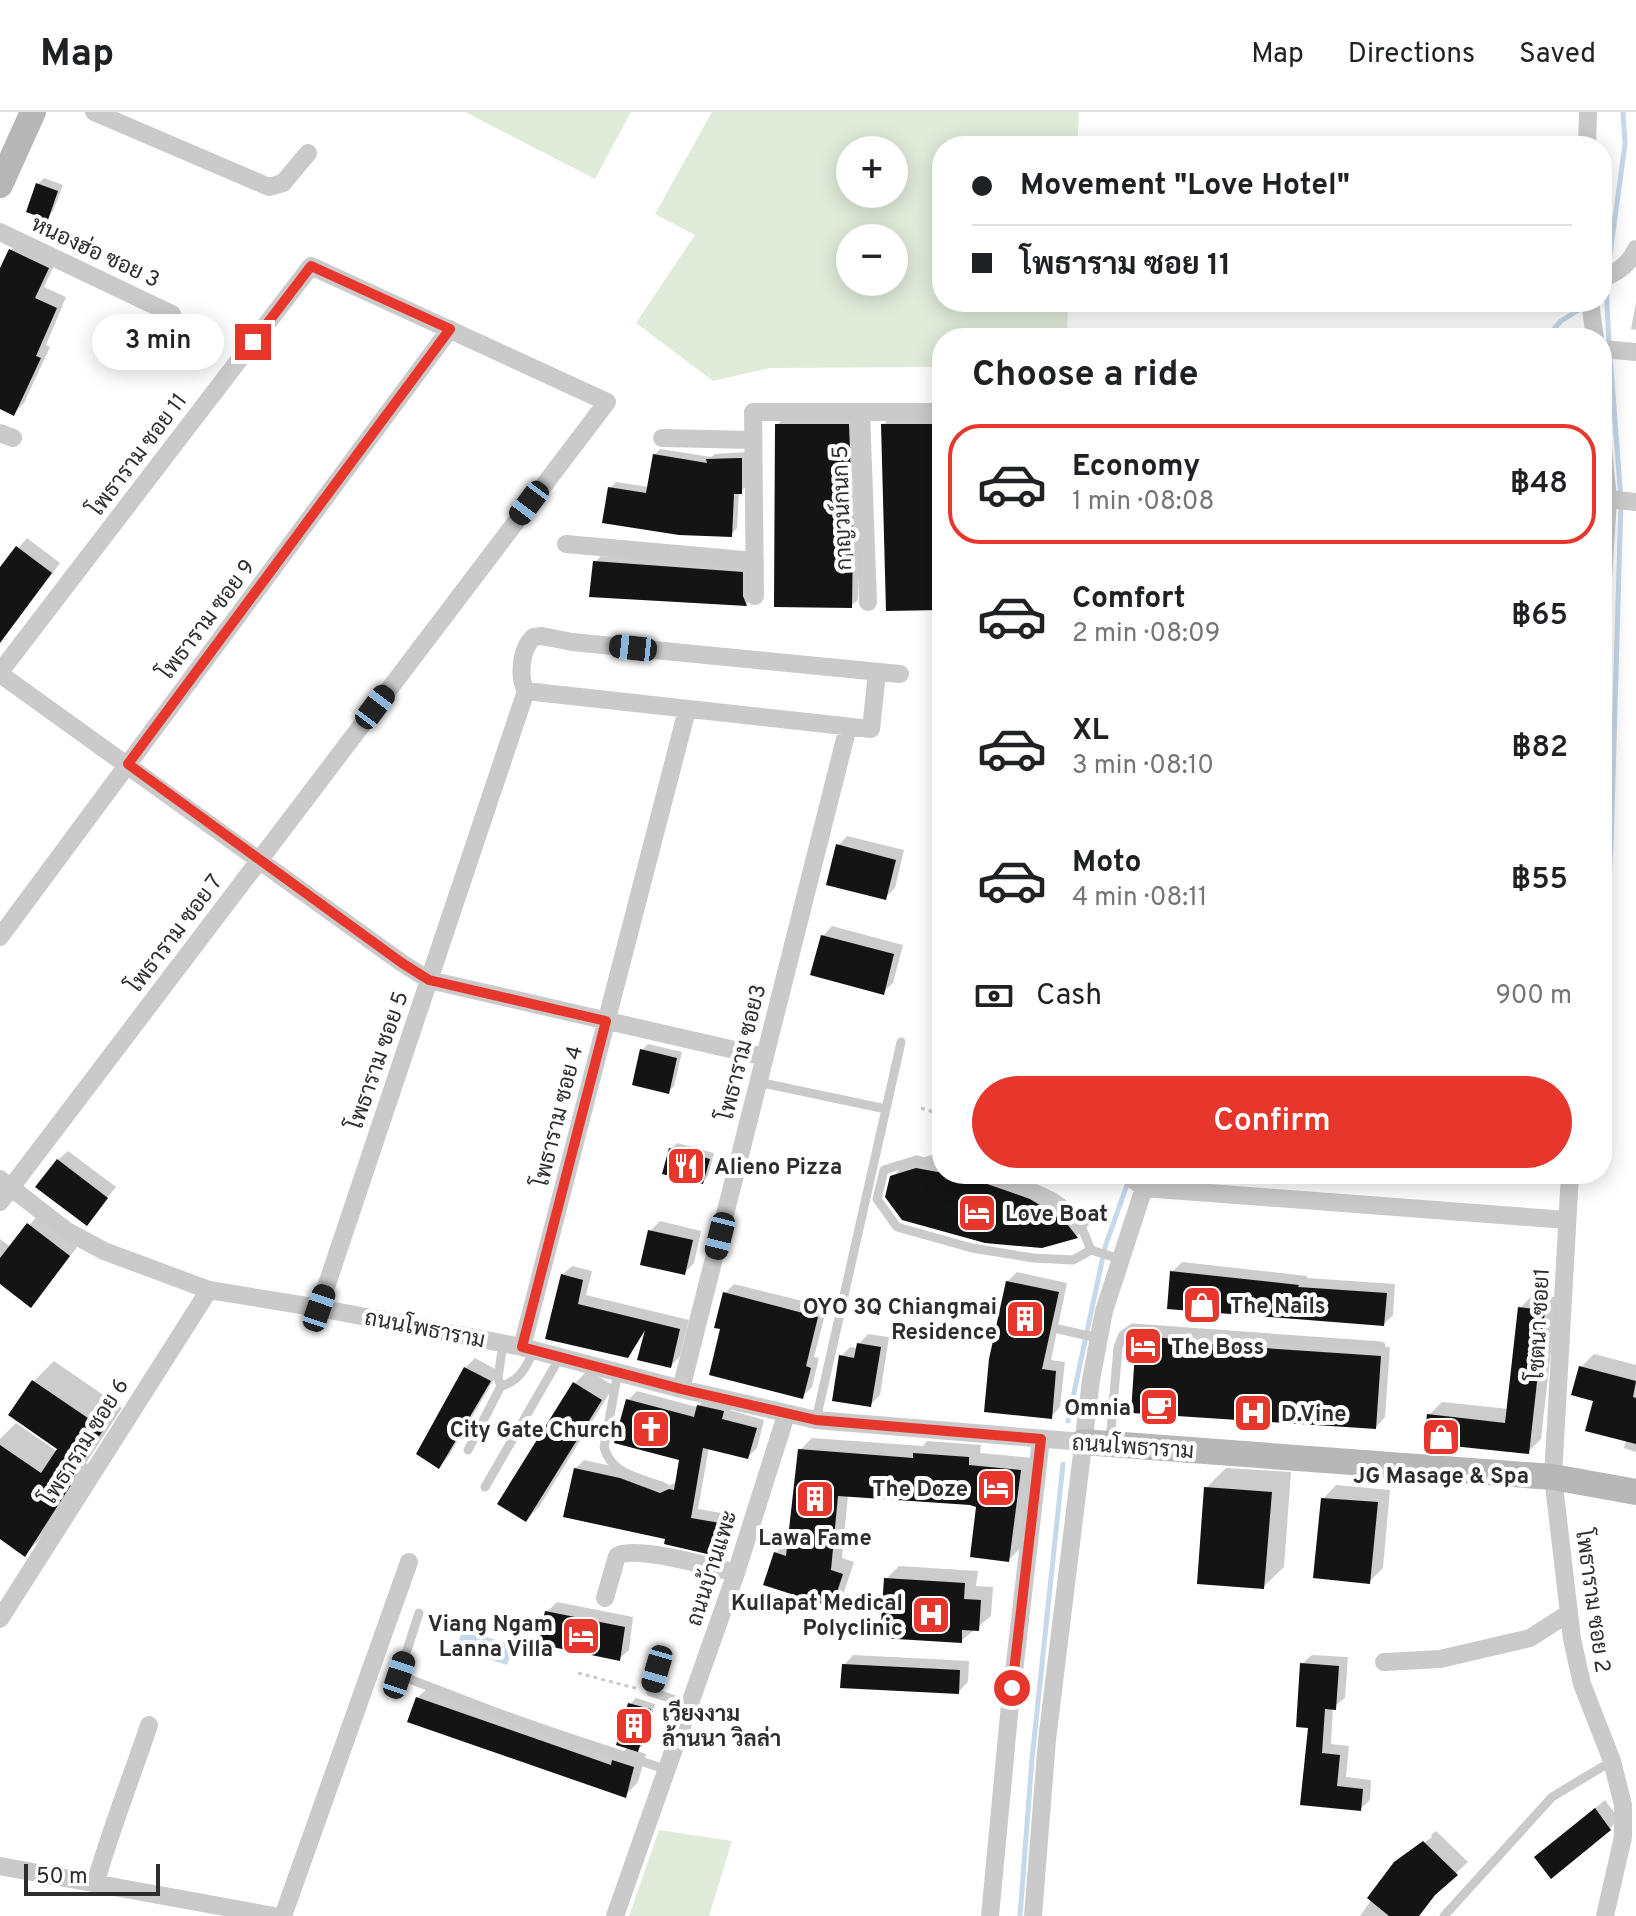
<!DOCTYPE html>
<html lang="en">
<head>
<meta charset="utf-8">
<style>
	body { margin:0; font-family:Overpass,Sarabun,sans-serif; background:#f6f6f6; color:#202124; height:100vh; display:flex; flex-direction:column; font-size:30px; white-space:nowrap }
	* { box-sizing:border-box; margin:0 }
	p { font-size:26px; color:#757577 }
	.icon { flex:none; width:44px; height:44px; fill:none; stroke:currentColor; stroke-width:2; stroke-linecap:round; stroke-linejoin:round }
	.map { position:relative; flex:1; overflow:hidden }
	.panel { position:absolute; left:932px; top:216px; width:680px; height:856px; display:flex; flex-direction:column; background:#fff; border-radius:32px; box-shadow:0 4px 20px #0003 }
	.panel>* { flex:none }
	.top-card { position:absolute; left:932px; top:24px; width:680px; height:176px; border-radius:32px; box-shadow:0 4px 20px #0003; display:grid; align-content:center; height:176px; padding:0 40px; background:#fff }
	.buttons { position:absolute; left:836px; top:24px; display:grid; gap:16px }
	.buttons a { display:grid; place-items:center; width:72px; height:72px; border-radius:50%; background:#fff; box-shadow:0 4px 20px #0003; font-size:40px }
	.scale { position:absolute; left:24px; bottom:20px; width:136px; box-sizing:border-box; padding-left:8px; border:4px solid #2d2d2d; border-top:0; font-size:22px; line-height:28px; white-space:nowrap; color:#2d2d2d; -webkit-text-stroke:6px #fff; paint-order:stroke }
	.end { position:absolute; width:36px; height:36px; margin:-18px; border:10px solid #e7372c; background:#fff; box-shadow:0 0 0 4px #fff }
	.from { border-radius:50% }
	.bubble { position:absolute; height:56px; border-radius:28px; background:#fff; box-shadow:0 4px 20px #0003; font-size:26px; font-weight:600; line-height:56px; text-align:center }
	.car { position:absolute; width:24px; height:48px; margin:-24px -12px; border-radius:10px; box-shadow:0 0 6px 2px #0007; background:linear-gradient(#222 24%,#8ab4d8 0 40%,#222 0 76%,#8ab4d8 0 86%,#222 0) }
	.top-card b { display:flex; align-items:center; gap:28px; height:76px; font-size:30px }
	.top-card b+b { border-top:2px solid #e0e0e0 }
	.top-card i { width:20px; height:20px; background:#202124 }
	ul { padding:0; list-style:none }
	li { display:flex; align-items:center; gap:24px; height:120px; margin:0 16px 12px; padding:0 24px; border:4px solid transparent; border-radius:32px }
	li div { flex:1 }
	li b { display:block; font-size:30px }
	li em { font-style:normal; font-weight:600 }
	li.on { border-color:#e7372c }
	li>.icon { width:72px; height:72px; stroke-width:1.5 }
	h2 { padding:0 40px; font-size:36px; line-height:96px }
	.pay { display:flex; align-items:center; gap:20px; height:88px; padding:0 40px; font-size:30px }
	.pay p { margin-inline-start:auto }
	.primary-button { display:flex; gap:16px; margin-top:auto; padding:16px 40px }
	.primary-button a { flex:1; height:92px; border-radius:48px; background:#e7372c; color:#fff; font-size:32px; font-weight:600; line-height:92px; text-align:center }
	header { display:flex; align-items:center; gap:48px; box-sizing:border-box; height:112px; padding:0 40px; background:#fff; border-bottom:2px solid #e0e0e0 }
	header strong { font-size:38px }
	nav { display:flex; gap:44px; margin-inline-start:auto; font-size:28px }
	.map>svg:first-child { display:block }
</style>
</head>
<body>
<header>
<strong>Map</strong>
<nav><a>Map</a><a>Directions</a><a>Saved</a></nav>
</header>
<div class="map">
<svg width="1636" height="1804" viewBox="0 0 1636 1804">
	<rect width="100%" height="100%" fill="#fff"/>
	<path fill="#e1ebda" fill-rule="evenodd" d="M465,0H631L595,67Z
		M712,0H1079L1077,34H942V190H1068L1067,226H942V255L770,256L713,269L636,211L695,123L655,102ZM894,38V82H850V38ZM850,126H894V170H850Z
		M659,1718L732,1729L709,1804H629Z"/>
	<path fill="#c6d8eb" d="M463,1517L514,1534L507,1553L456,1536Z"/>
	<path fill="#0003" d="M44,66L63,73L53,99L47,105L38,72Z
		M21,128L58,145L44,175L66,185L46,233L50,235L24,291L14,301L0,295V160L10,139Z
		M1636,190V218L1631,217Z
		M891,305H942V497L883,313Z
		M783,307H855L858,414V488L851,494L777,313Z
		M660,337L711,345L715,342L747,340V374L739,380L737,416L731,423L610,376L616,370L649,375L654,343Z
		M27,426L60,451L0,529V458Z
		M601,444L748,455L752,486L747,492L592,483L595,450Z
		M847,724L904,738L895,776L885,786L838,734Z
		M942,726V828L932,827Z
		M832,814L903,833L893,871L883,880L823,824Z
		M648,932L682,940L674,974L668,980L642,938Z
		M677,1031L714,1041L708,1064L702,1070L671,1037Z
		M68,1039L116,1075L87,1111L58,1048Z
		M931,1043L942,1046V1062H1009L1030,1069L1056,1081L1077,1096L1090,1112L1077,1124L1042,1134L892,1065L906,1051Z
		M38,1103L78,1134L31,1193L0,1169V1127L11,1135Z
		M660,1109L701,1119L694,1151L684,1161L650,1119Z
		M1182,1150L1307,1164V1166L1395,1172L1393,1203L1384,1212L1172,1160Z
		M572,1154L592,1159L586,1183L689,1208L680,1244L671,1254L645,1220L627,1244L548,1225L562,1163Z
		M1017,1160L1067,1171L1051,1248L1065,1250L1060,1295L1051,1305L1007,1170Z
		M734,1172L827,1195L814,1245L819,1246L812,1275L802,1285L723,1216L725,1181Z
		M1533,1183L1557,1185L1541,1327L1528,1340L1429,1303L1442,1290L1509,1297L1520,1196Z
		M1147,1215L1214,1223L1390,1235L1385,1305L1376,1315L1138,1225Z
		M868,1222L889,1225L880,1283L871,1292L841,1244L850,1235L858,1236L859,1232Z
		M1594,1242L1636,1253V1340L1624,1336L1626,1328L1596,1288L1581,1255Z
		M475,1246L499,1259L448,1345L438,1355L465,1256Z
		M54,1249L122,1296L86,1351L89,1353L45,1422L25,1442L0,1425V1327L16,1311L58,1340L60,1336L11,1303L34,1269Z
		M588,1258L614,1274L539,1395L526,1408L500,1391L575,1271Z
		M637,1279L697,1295L708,1285L732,1290L730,1298L764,1308L757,1336L748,1345L709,1335L698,1397L733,1403L728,1433L719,1442L667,1426L575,1357L584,1348L629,1358L670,1373L677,1370L682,1347L628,1288Z
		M812,1326L923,1334L927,1329L981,1333L980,1341L1033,1346L1021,1435L1009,1448L978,1393L848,1383L842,1446L854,1450L844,1480L832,1493L776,1441L788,1428L800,1338Z
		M1226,1356L1291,1360L1284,1455L1264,1474L1206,1376Z
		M1336,1373L1390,1378L1383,1456L1370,1469L1323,1387Z
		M899,1454L978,1459L976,1474L993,1475L991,1504L961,1529L886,1467Z
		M557,1490L633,1505L629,1538L619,1547L547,1500Z
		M853,1543L969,1549L968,1570L958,1580L844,1553Z
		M1312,1543L1348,1545L1345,1586L1333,1595L1331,1632L1349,1634L1346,1665L1371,1668L1370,1688L1360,1697L1302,1692L1310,1614L1302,1552Z
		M431,1573L623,1640L628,1635L630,1592L636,1586L655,1592L644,1632L637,1639L646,1642L638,1670L625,1684L417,1586Z
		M1605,1688L1619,1707L1610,1716L1547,1736Z
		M1436,1719L1468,1750L1443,1773L1419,1804H1360L1399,1749L1432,1725L1431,1723Z"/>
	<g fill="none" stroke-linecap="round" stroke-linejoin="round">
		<path stroke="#c6d8eb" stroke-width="5" d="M1608,157L1625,32L1623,0
			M1606,171L1609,233
			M1546,226L1561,209L1585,194
			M1602,885L1611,735L1621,388L1610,243
			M1068,1309L1105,1135L1128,1070
			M1020,1804L1032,1647L1063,1352"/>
	</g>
	<path fill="#141414" d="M36,71L58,79L48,108L26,100Z
		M9,137L49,156L35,186L57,196L36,244L41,246L14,304L0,297V156Z
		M775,312H849L853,421L852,496L774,495Z
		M881,312H942V498L886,499Z
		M653,342L707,351L706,347L742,346V382H734L732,425L679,423L602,411L608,375L646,381Z
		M16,434L52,461L0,531V455Z
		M593,449L743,460V484L747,494L589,485Z
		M836,732L896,748L886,788L826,773Z
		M821,823L894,842L884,883L810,863Z
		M640,937L677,946L669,982L632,973Z
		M669,1036L710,1047L703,1072L662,1062Z
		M57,1047L108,1086L87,1114L35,1075Z
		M916,1056L970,1066L1030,1087L1064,1108L1078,1126L1042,1136L985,1131L902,1108L885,1085L890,1064Z
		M27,1111L70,1144L31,1196L0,1172V1146Z
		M648,1118L693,1128L685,1163L640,1153Z
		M1170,1159L1299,1173L1298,1175L1387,1181L1384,1214L1167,1197Z
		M561,1162L583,1168L578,1192L680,1217L671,1256L637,1248L645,1218L628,1246L545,1227Z
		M1006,1169L1059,1180L1042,1257L1056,1259L1052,1307L984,1300L989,1247Z
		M723,1180L818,1205L806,1254L811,1256L803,1287L709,1263L720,1217L714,1216Z
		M1518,1195L1545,1198L1529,1342L1424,1331L1427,1302L1505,1311Z
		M1136,1224L1205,1229V1232L1381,1244L1376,1317L1131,1301Z
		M857,1231L881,1235L871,1295L832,1289L839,1243L854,1246Z
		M1579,1254L1636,1269L1633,1285L1636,1286V1332L1585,1319L1593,1289L1571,1283Z
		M464,1255L491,1269L439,1357L416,1342Z
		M32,1268L104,1317L68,1371L71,1373L25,1445L0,1427V1333L41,1361L57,1337L8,1303Z
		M573,1270L602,1288L526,1410L497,1392Z
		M626,1287L694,1305L697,1293L724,1299L722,1307L757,1316L748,1347L703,1336L691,1406L726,1412L720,1445L664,1432L665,1427L563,1405L574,1356L620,1366L660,1381L669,1377L674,1378L679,1348L614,1331Z
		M798,1337L913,1346V1341L969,1345V1353L1021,1358L1009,1450L970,1445L976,1395L970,1393L838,1384L831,1458L843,1462L832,1495L763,1473L774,1440L786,1444Z
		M1204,1375L1272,1380L1264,1477L1197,1472Z
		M1321,1386L1378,1390L1370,1472L1313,1466Z
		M884,1466L965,1471L964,1487L981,1488L979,1519L962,1518V1531L880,1526Z
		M545,1499L625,1515L620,1549L538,1532Z
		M1300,1551L1339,1554L1336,1598L1325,1597L1322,1641L1340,1643L1337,1674L1363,1677L1361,1699L1300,1693L1308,1616L1296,1615Z
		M842,1552L960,1558L959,1582L840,1576Z
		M416,1585L611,1653L612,1648L634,1655L626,1686L407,1610Z
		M628,1591L651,1597L638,1640L616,1633Z
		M1595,1696L1611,1718L1551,1767L1534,1745Z
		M1423,1729L1458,1763L1435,1783L1419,1804H1389L1367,1786L1394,1750Z"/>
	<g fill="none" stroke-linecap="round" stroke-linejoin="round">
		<path stroke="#cacaca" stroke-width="3" stroke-dasharray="4 4" stroke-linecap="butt" d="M921,996L942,1003
			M578,1561L639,1577"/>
		<path stroke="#cacaca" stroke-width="9" d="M758,970L886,997L816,1308
			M886,997L901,930
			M942,1054L916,1048L884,1058L877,1087L897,1115L972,1136L1033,1146L1073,1148L1091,1138C1088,1131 1085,1122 1081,1115C1057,1085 1012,1071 976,1062
			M1091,1138L1120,1147
			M1058,1217L1098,1226
			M503,1231L498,1266L501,1274C519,1270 527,1254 534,1238
			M618,1260L604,1335C611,1362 638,1366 662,1374
			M1110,1330L1118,1235L1123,1223L1133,1216L1381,1234
			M468,1338L501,1274
			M485,1375L560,1245
			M419,1501L399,1563L527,1612L668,1658
			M657,1557L651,1580L690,1593
			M1444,1804L1552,1685L1612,1649"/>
		<path stroke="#cacaca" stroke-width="18" d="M94,0L269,75L283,71L308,41
			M1587,34L1588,0
			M0,120L172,202
			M1602,167C1617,160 1629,153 1636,137
			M1590,190L1595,226
			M1602,237L1636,240
			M861,300L868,490
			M0,321L13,326
			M662,326L753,328
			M1602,328L1608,387L1602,482
			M1608,387L1636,390
			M566,432L755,449
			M755,484L753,300H942
			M0,560L311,154L607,290L0,1090
			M0,562L402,851L429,868L765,945
			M526,579C518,565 521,535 534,525L542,524L572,530L900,562
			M526,579L871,617L877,560
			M0,825L450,217
			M1126,1062L1144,1076L1567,1108
			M1570,1062L1553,1365L1572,1527L1582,1572L1612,1649L1623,1693V1725L1605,1804
			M0,1067L67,1119L104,1139L209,1178L319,1196L522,1235L681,1277L816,1308L1083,1330
			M319,1196L526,579
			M522,1235L687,598
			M681,1277L848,615
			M605,1486L617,1444C636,1433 711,1455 736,1461
			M0,1507L209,1178
			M1384,1550L1440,1547L1530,1526L1569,1501
			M0,1754L274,1804
			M95,1773C110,1719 131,1667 149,1613
			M283,1804L409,1450
			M615,1804L736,1461L786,1303
			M990,1804L1009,1603L1041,1327
			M1033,1804L1047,1628L1091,1268L1104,1199L1144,1076"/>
		<path stroke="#b7b7b7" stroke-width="26" d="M0,73L33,0
			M1083,1330L1553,1365L1636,1380"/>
	</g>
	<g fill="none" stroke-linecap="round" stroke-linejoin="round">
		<path stroke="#e7372c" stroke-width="10" d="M253,230L311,154L450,217L128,652L402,851L429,868L606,909L522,1235L681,1277L816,1308L1041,1327L1012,1576"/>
	</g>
	<defs>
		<g id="restaurant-square" transform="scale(2)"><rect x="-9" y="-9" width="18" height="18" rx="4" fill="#e7372c" stroke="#fff"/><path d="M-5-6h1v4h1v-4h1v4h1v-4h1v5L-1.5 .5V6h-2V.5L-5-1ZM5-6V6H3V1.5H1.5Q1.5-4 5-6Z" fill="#fff"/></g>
		<g id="hotel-square" transform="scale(2)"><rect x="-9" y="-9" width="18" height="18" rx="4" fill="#e7372c" stroke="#fff"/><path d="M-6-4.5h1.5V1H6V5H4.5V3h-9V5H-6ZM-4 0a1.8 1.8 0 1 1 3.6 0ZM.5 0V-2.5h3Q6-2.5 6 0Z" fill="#fff"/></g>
		<g id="shop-square" transform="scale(2)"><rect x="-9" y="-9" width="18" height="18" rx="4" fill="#e7372c" stroke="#fff"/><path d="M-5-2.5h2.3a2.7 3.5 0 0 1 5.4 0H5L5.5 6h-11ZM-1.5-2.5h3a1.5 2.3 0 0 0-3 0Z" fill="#fff"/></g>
		<g id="building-square" transform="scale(2)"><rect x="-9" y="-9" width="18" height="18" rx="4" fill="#e7372c" stroke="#fff"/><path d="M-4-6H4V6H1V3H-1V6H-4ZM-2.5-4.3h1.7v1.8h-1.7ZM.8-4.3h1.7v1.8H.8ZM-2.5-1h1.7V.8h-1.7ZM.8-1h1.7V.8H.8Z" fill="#fff"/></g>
		<g id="cafe-square" transform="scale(2)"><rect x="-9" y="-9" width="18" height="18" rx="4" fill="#e7372c" stroke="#fff"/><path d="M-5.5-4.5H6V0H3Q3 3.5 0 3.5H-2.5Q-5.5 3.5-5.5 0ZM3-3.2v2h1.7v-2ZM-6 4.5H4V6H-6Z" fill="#fff"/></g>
		<g id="hospital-square" transform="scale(2)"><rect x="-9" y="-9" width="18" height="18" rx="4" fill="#e7372c" stroke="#fff"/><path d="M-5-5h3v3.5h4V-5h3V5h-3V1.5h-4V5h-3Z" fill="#fff"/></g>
		<g id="church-square" transform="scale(2)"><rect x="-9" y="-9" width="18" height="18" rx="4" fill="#e7372c" stroke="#fff"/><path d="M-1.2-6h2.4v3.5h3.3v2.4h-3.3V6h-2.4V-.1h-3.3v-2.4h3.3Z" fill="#fff"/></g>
	</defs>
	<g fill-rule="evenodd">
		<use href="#restaurant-square" x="686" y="1054"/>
		<use href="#hotel-square" x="977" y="1101"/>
		<use href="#shop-square" x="1202" y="1193"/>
		<use href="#building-square" x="1025" y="1207"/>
		<use href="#hotel-square" x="1143" y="1234"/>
		<use href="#cafe-square" x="1159" y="1295"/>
		<use href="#hospital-square" x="1253" y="1301"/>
		<use href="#church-square" x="651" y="1317"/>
		<use href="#shop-square" x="1441" y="1325"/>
		<use href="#hotel-square" x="996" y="1376"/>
		<use href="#building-square" x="815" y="1387"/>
		<use href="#hospital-square" x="931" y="1503"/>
		<use href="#hotel-square" x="581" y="1524"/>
		<use href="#building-square" x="634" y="1614"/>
	</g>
	<g text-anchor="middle" stroke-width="8" stroke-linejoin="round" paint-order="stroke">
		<g font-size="22" fill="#2d2d2d" stroke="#fff">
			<text transform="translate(96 139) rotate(25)" y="8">หนองฮ่อ ซอย 3</text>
			<text transform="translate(137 342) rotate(-53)" y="8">โพธาราม ซอย 11</text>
			<text transform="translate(841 396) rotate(-92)" y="8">กาญวน์กนก 5</text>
			<text transform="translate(206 507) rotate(-53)" y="8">โพธาราม ซอย 9</text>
			<text transform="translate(174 821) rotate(-53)" y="8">โพธาราม ซอย 7</text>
			<text transform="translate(741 940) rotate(-76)" y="8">โพธาราม ซอย3</text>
			<text transform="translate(377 948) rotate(-71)" y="8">โพธาราม ซอย 5</text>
			<text transform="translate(557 1004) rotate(-76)" y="8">โพธาราม ซอย 4</text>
			<text transform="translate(1538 1212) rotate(-87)" y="8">โชตนา ซอย1</text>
			<text transform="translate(425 1216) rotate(11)" y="8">ถนนโพธาราม</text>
			<text transform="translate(84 1329) rotate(-58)" y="8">โพธาราม ซอย 6</text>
			<text transform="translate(1133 1334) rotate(4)" y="8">ถนนโพธาราม</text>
			<text transform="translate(711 1456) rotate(-72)" y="8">ถนนบ้านแพะ</text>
			<text transform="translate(1594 1489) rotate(82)" y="8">โพธาราม ซอย 2</text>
		</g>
		<g font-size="22" font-weight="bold" fill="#2d2d2d" stroke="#fff" text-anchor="start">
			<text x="714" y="1062">Alieno Pizza</text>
			<text x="1005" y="1109">Love Boat</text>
			<text x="1230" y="1201">The Nails</text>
			<text x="997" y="1202" text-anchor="end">OYO 3Q Chiangmai<tspan x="997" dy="25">Residence</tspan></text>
			<text x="1171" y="1242">The Boss</text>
			<text x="1131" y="1303" text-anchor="end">Omnia</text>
			<text x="1281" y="1309">D.Vine</text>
			<text x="623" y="1325" text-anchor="end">City Gate Church</text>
			<text x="1441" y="1371" text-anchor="middle">JG Masage &amp; Spa</text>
			<text x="968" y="1384" text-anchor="end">The Doze</text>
			<text x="815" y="1433" text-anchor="middle">Lawa Fame</text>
			<text x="903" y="1498" text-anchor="end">Kullapat Medical<tspan x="903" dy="25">Polyclinic</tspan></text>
			<text x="553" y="1519" text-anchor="end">Viang Ngam<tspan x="553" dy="25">Lanna Villa</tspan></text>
			<text x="662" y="1609">เวียงงาม<tspan x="662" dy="25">ล้านนา วิลล่า</tspan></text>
		</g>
	</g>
</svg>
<div class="buttons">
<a>+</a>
<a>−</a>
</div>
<div class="scale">50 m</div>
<i class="end from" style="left:1012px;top:1576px"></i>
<i class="end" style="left:253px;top:230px"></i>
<div class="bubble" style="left:92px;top:202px;width:132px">3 min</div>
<i class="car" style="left:529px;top:391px;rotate:217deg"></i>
<i class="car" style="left:633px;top:536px;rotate:276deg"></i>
<i class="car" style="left:375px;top:595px;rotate:37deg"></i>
<i class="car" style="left:720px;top:1124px;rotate:194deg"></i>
<i class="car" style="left:319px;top:1196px;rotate:19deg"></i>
<i class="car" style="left:657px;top:1557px;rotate:196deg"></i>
<i class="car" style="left:399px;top:1563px;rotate:18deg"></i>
<div class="top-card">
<b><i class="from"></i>Movement &quot;Love Hotel&quot;</b>
<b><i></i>โพธาราม ซอย 11</b>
</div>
<section class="panel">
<h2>Choose a ride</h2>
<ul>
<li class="on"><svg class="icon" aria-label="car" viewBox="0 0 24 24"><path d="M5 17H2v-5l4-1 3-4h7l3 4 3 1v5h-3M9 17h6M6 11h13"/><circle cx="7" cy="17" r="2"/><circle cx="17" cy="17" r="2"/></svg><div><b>Economy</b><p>1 min · 08:08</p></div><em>฿48</em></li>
<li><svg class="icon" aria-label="car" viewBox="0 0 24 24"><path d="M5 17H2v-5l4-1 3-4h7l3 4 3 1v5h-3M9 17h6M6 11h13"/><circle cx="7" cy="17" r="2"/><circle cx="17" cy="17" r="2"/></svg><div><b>Comfort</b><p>2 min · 08:09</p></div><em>฿65</em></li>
<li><svg class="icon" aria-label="car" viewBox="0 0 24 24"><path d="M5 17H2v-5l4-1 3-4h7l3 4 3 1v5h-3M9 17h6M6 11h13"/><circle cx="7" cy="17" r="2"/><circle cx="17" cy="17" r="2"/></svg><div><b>XL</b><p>3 min · 08:10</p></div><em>฿82</em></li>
<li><svg class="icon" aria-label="car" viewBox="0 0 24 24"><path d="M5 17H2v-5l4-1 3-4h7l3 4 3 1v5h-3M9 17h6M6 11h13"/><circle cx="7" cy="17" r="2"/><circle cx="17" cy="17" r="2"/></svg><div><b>Moto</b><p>4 min · 08:11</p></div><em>฿55</em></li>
</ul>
<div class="pay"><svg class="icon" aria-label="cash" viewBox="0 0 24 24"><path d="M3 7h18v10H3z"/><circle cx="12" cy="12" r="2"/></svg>Cash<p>900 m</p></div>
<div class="primary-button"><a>Confirm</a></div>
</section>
</div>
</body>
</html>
